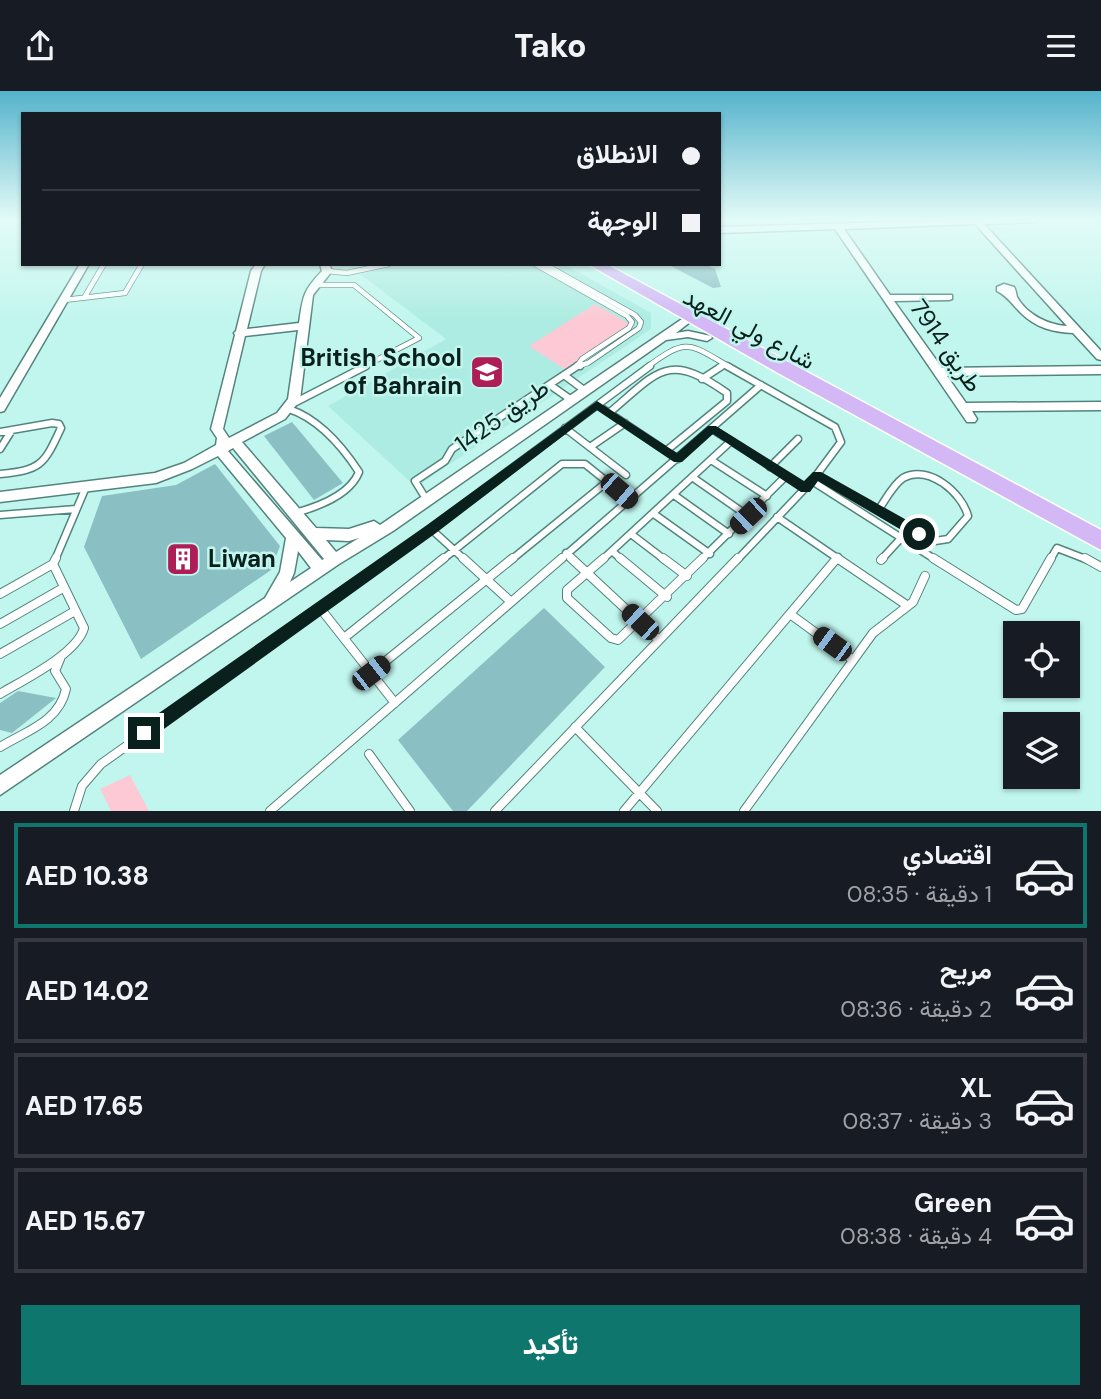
<!DOCTYPE html>
<html lang="ar">
<head>
<meta charset="utf-8">
<style>
	body { margin:0; font-family:"DM Sans",Vazirmatn,sans-serif; background:#242831; color:#f1f3f6; direction:rtl; height:100vh; display:flex; flex-direction:column; font-size:26px; white-space:nowrap }
	* { box-sizing:border-box; margin:0 }
	p { font-size:23px; color:#9ea1a6 }
	.icon { flex:none; width:38px; height:38px; fill:none; stroke:currentColor; stroke-width:2; stroke-linecap:round; stroke-linejoin:round }
	.map { position:relative; height:720px; overflow:hidden; direction:ltr }
	.sheet { display:flex; flex-direction:column; background:#171b24; flex:1 }
	.sheet>* { flex:none }
	.banner { position:absolute; left:21px; top:21px; width:700px; height:154px; border-radius:0px; box-shadow:0 2px 5px #0004; direction:rtl; display:grid; align-content:center; height:154px; padding:0 21px; background:#171b24 }
	.buttons { position:absolute; left:1003px; top:530px; display:grid; gap:14px }
	.buttons a { display:grid; place-items:center; width:77px; height:77px; border-radius:0px; background:#171b24; box-shadow:0 2px 5px #0004; font-size:35px }
	.end { position:absolute; width:32px; height:32px; margin:-16px; border:9px solid #0a201d; background:#fff; box-shadow:0 0 0 4px #fff }
	.from { border-radius:50% }
	.car { position:absolute; width:21px; height:42px; margin:-21px -10px; border-radius:9px; box-shadow:0 0 5px 2px #0007; background:linear-gradient(#222 24%,#8ab4d8 0 40%,#222 0 76%,#8ab4d8 0 86%,#222 0) }
	.banner b { display:flex; align-items:center; gap:24px; height:66px; font-size:26px }
	.banner b+b { border-top:2px solid #363941 }
	.banner i { width:18px; height:18px; background:#f1f3f6 }
	ul { padding:12px 0 0; list-style:none }
	li { display:flex; align-items:center; gap:21px; height:105px; margin:0 14px 10px; padding:0 7px; border:4px solid #363941; border-radius:0px }
	li div { flex:1 }
	li b { display:block; font-size:26px }
	li em { font-style:normal; font-weight:800 }
	li.active { border-color:#0f766e }
	li>.icon { width:63px; height:63px; stroke-width:1.5 }
	.cta { display:flex; gap:14px; margin-top:auto; padding:14px 21px }
	.cta a { flex:1; height:80px; border-radius:0px; background:#0f766e; color:#fff; font-size:28px; font-weight:800; line-height:80px; text-align:center }
	header { display:flex; justify-content:space-between; align-items:center; height:91px; padding:0 21px; background:#171b24; font-size:32px; font-weight:800 }
	.map>svg:first-child { display:block }
</style>
</head>
<body>
<header><svg class="icon" aria-label="menu" viewBox="0 0 24 24"><path d="M4 6h16M4 12h16M4 18h16"/></svg>Tako<svg class="icon" aria-label="share" viewBox="0 0 24 24"><path d="M12 15V3M7 8l5-5 5 5M5 13v7h14v-7"/></svg></header>
<div class="map">
<svg width="1101" height="720" viewBox="0 0 1101 720">
	<rect width="100%" height="100%" fill="#c1f6ee"/>
	<path fill="#adece2" d="M405,173H564L651,222V238L416,396L328,315L446,248L360,183Z"/>
	<path fill="#fcc9d4" d="M595,213L632,234L566,279L529,255Z
		M130,684L149,720H111L100,698Z"/>
	<path fill="#8abfc4" d="M667,173H705L715,178L721,196L713,197Z
		M292,331L343,392L314,409L264,345Z
		M215,373L280,455L271,479L141,568L84,456L102,405L176,394Z
		M544,517L605,576L467,720H453L398,649Z
		M18,600L56,607L12,642L0,639V612Z"/>
	<g fill="none" stroke-linecap="round" stroke-linejoin="round">
		<g stroke="#52847d" stroke-width="6">
			<path id="lane-far2" d="M535,173L627,225L632,231L629,237L582,268L576,276L588,272L639,237L641,231L635,224L544,173
				M327,180L347,182L389,173
				M315,194H354L419,247L363,276
				M84,207L104,173
				M64,209L125,202L142,173
				M647,276C688,246 688,252 730,276
				M719,276L724,273"/>
		</g>
		<g stroke="#52847d" stroke-width="9">
			<path id="lane-far1" d="M577,275H580
				M727,275L835,336L841,351L812,390L737,469
				M564,284L584,299
				M702,288L722,275
				M550,294L570,308
				M294,312L366,275
				M597,314L678,368
				M289,318C319,328 342,355 359,381C350,404 317,416 295,422
				M609,322C659,280 667,260 727,302V310L666,360
				M565,337L626,384
				M712,338L805,397
				M0,341L52,332L59,333L61,337C44,374 41,379 0,383
				M590,356L625,332
				M0,358L12,339
				M711,369L767,405
				M770,376L798,348
				M817,384L935,450L948,448L968,425C962,402 929,373 903,387C893,394 886,408 879,418
				M692,386L748,425
				M812,390L936,469
				M423,403L415,390L445,370L452,358L576,276
				M674,404L729,443
				M654,423L710,463
				M0,424L76,418
				M777,426L840,469
				M431,438L465,469
				M631,443L665,469
				M612,460L622,469
				M566,462L573,469
				M55,469L86,396
				M388,469L650,275
				M442,469L562,373H585L630,409
				M511,469L608,390
				M560,469L761,294
				M602,469L730,351
				M701,469L786,385
				M836,469L838,466
				M881,469L902,446
				M1050,469L1057,457L1088,469"/>
		</g>
		<g stroke="#52847d" stroke-width="10">
			<path id="lane" d="M463,467L510,510
				M571,467L659,549
				M604,467L567,499V507L611,547L618,549L703,467
				M620,467L667,506
				M663,467L687,485
				M837,467L908,515
				M933,467L1016,519L1022,518L1051,467
				M1085,467L1101,476
				M881,469L883,467
				M0,503L53,473
				M320,517L395,612
				M790,523L853,569
				M0,533L63,497
				M344,547L444,467
				M0,563L75,520
				M371,582L513,467
				M0,603C23,589 77,563 84,537L53,473L56,467
				M575,636L657,720
				M0,656C26,640 59,631 66,598L55,580L60,568
				M369,663L410,720
				M74,720L82,695L101,673L391,467
				M270,720L562,467
				M495,720L738,467
				M624,720L837,467
				M744,720L873,542L913,511L925,485"/>
		</g>
		<g stroke="#52847d" stroke-width="3">
			<path id="street" d="M960,129H1038L1034,131L984,133L1101,260V269L1097,268L1073,242C1053,241 1036,237 1021,222C1012,213 1008,206 997,200V196L1004,193L1014,196C1016,199 1016,203 1017,206C1027,224 1049,234 1067,235L975,133L844,138L890,204H952V208L949,209L894,210L942,277L1101,275V283L947,285L966,312L1101,311V319L972,320L977,328L975,331H967L835,138L719,142V136Z
				M80,173H89L4,320L0,321V307Z
				M256,173H265L261,180L247,238L299,232C303,205 303,200 322,180L320,173H329L332,180L313,204L300,309L285,328L242,351L316,437L349,438L374,430L380,434L685,226L689,225L694,228L676,242L688,240L711,245L712,247L707,250L688,246L666,249L393,440L339,473L0,704V684L265,507L280,481L286,447L218,365L192,378L156,392L0,411V401L155,382L184,372L216,354L217,347L211,338L235,244L234,242L236,240L251,180ZM298,239L288,308L277,322L229,347L223,338L245,245ZM233,357L324,468L322,469L228,360ZM359,447L336,461L326,449L349,450ZM298,460L311,477L290,491L294,482Z"/>
		</g>
		<g stroke="#fff" stroke-width="3">
			<path id="primary" d="M588,173H606L1101,439V459L778,282Z"/>
		</g>
		<use href="#lane-far2" stroke="#fff" stroke-width="4.5"/>
		<use href="#lane-far1" stroke="#fff" stroke-width="6"/>
		<use href="#lane" stroke="#fff" stroke-width="8"/>
		<use href="#street" fill="#fff" fill-rule="evenodd"/>
		<use href="#primary" fill="#d4b8f6" fill-rule="evenodd"/>
	</g>
	<linearGradient id="sky" x2="0" y2="1"><stop stop-color="#55b3cc"/><stop offset="0.56" stop-color="#e3fbf7"/><stop offset="1" stop-color="#e3fbf7" stop-opacity="0"/></linearGradient>
	<rect width="1101" height="230" fill="url(#sky)"/>
	<path fill="#0a201d" d="M597,310L677,362L708,335H716L804,390L813,381H821L924,439L926,443L924,447H915L818,390L810,401H801L713,343L682,371H674L597,319L436,442L150,648L144,650L139,648L136,642L139,636L427,434Z"/>
	<defs>
		<g id="school-square" transform="scale(1.75)"><rect x="-9" y="-9" width="18" height="18" rx="4" fill="#ad1d56" stroke="#c1f6ee"/><path d="M0-5L7-2L0 1L-7-2ZM-4 1L0 2.5L4 1V4Q0 6-4 4Z" fill="#fff"/></g>
		<g id="building-square" transform="scale(1.75)"><rect x="-9" y="-9" width="18" height="18" rx="4" fill="#ad1d56" stroke="#c1f6ee"/><path d="M-4-6H4V6H1V3H-1V6H-4ZM-2.5-4.3h1.7v1.8h-1.7ZM.8-4.3h1.7v1.8H.8ZM-2.5-1h1.7V.8h-1.7ZM.8-1h1.7V.8H.8Z" fill="#fff"/></g>
	</defs>
	<g fill-rule="evenodd">
		<use href="#school-square" x="487" y="281"/>
		<use href="#building-square" x="183" y="468"/>
	</g>
	<g text-anchor="middle" stroke-width="5" stroke-linejoin="round" paint-order="stroke">
		<g font-size="24" fill="#0a201d" stroke="#c1f6ee">
			<text transform="translate(749 238) rotate(28)" y="8">شارع ولي العهد</text>
			<text transform="translate(946 255) rotate(55)" y="8">طريق 7914</text>
			<text transform="translate(502 325) rotate(-35)" y="8">طريق 1425</text>
		</g>
		<g font-size="24" font-weight="bold" fill="#0a201d" stroke="#c1f6ee" text-anchor="end">
			<text x="462" y="275">British School<tspan x="462" dy="28">of Bahrain</tspan></text>
			<text x="208" y="476" text-anchor="start">Liwan</text>
		</g>
	</g>
</svg>
<div class="buttons">
<a><svg class="icon" aria-label="locate" viewBox="0 0 24 24"><circle cx="12" cy="12" r="6"/><path d="M12 2v4M12 18v4M2 12h4M18 12h4"/></svg></a>
<a><svg class="icon" aria-label="layers" viewBox="0 0 24 24"><path d="M12 4l9 5-9 5-9-5zM3 14l9 5 9-5"/></svg></a>
</div>
<i class="end from" style="left:919px;top:443px"></i>
<i class="end" style="left:144px;top:642px"></i>
<i class="car" style="left:619px;top:400px;rotate:131deg"></i>
<i class="car" style="left:748px;top:425px;rotate:226deg"></i>
<i class="car" style="left:640px;top:531px;rotate:313deg"></i>
<i class="car" style="left:832px;top:553px;rotate:306deg"></i>
<i class="car" style="left:371px;top:582px;rotate:52deg"></i>
<div class="banner">
<b><i class="from"></i>الانطلاق</b>
<b><i></i>الوجهة</b>
</div>
</div>
<section class="sheet">
<ul>
<li class="active"><svg class="icon" aria-label="car" viewBox="0 0 24 24"><path d="M5 17H2v-5l4-1 3-4h7l3 4 3 1v5h-3M9 17h6M6 11h13"/><circle cx="7" cy="17" r="2"/><circle cx="17" cy="17" r="2"/></svg><div><b>اقتصادي</b><p>1 دقيقة · 08:35</p></div><em>AED 10.38</em></li>
<li><svg class="icon" aria-label="car" viewBox="0 0 24 24"><path d="M5 17H2v-5l4-1 3-4h7l3 4 3 1v5h-3M9 17h6M6 11h13"/><circle cx="7" cy="17" r="2"/><circle cx="17" cy="17" r="2"/></svg><div><b>مريح</b><p>2 دقيقة · 08:36</p></div><em>AED 14.02</em></li>
<li><svg class="icon" aria-label="car" viewBox="0 0 24 24"><path d="M5 17H2v-5l4-1 3-4h7l3 4 3 1v5h-3M9 17h6M6 11h13"/><circle cx="7" cy="17" r="2"/><circle cx="17" cy="17" r="2"/></svg><div><b>XL</b><p>3 دقيقة · 08:37</p></div><em>AED 17.65</em></li>
<li><svg class="icon" aria-label="car" viewBox="0 0 24 24"><path d="M5 17H2v-5l4-1 3-4h7l3 4 3 1v5h-3M9 17h6M6 11h13"/><circle cx="7" cy="17" r="2"/><circle cx="17" cy="17" r="2"/></svg><div><b>Green</b><p>4 دقيقة · 08:38</p></div><em>AED 15.67</em></li>
</ul>
<div class="cta"><a>تأكيد</a></div>
</section>
</body>
</html>
